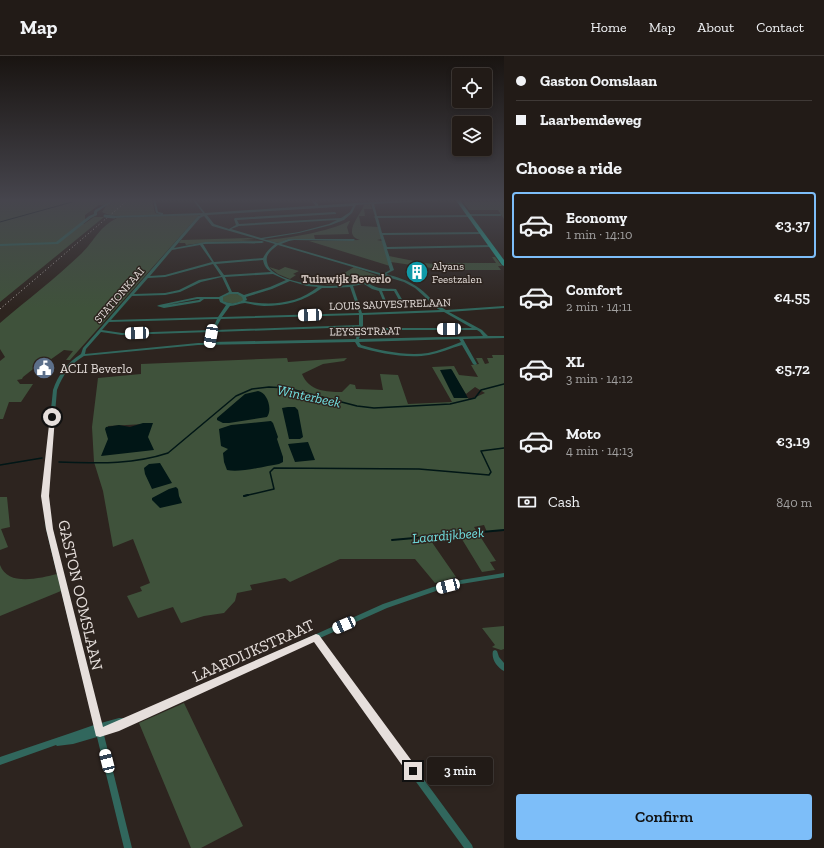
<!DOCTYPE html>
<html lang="en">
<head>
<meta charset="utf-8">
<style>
	body { margin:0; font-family:"Zilla Slab",serif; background:#2e2824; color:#f1f3f6; height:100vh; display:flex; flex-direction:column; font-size:15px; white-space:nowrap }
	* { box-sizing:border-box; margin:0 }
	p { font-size:13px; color:#a2a1a1 }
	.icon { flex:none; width:22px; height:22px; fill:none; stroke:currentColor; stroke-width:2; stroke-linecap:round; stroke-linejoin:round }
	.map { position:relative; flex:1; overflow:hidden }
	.side { display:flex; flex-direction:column; background:#221b17; width:320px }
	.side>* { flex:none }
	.banner { display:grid; align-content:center; height:88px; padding:0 12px; background:#221b17 }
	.buttons { position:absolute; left:452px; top:12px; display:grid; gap:8px }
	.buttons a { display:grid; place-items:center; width:40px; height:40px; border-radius:4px; background:#221b17; box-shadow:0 2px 6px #0003,0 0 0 1px #3f3936; font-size:20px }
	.end { position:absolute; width:18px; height:18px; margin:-9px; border:5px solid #e6dfdc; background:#111; box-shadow:0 0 0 2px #111 }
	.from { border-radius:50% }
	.bubble { position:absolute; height:28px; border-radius:4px; background:#221b17; box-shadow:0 2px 6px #0003,0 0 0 1px #3f3936; font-size:13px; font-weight:600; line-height:28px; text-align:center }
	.car { position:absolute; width:12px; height:24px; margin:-12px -6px; border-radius:5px; box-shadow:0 0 3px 1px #0007; background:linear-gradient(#fff 24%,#345 0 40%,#fff 0 76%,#345 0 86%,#fff 0) }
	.banner b { display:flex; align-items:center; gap:14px; height:38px; font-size:15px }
	.banner b+b { border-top:1px solid #3f3936 }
	.banner i { width:10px; height:10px; background:#f1f3f6 }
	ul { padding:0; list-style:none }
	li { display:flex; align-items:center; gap:12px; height:66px; margin:0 8px 6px; padding:0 4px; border:2px solid transparent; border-radius:4px }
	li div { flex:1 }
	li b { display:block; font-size:15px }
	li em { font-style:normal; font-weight:600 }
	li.on { border-color:#7dbef9 }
	li>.icon { width:36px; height:36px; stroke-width:1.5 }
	h2 { padding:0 12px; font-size:18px; line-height:48px }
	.pay { display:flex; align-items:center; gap:10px; height:44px; padding:0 12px; font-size:15px }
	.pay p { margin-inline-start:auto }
	.action { display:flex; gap:8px; margin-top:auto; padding:8px 12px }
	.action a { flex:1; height:46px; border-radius:4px; background:#7dbef9; color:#111; font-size:16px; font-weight:600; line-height:46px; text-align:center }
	header { display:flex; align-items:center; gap:24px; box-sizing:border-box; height:56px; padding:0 20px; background:#221b17; border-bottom:1px solid #3f3936 }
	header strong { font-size:19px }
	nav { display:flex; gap:22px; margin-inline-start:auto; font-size:14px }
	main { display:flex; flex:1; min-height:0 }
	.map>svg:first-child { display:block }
</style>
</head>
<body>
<header>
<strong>Map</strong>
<nav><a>Home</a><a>Map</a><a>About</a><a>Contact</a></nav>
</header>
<main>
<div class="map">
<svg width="504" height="792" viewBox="0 0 504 792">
	<rect width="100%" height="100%" fill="#2d241f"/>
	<path fill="#3f523b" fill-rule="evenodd" d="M0,143H152L155,157L163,159C148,160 114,163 102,156L106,150L99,149L85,159V164L81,168H84L94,161H104L0,246Z
		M463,146H504V163L498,154H469Z
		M370,148L372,153H364L365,160H359L361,170L378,171L382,183L377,184L382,185L390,210L309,185L360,184C341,178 361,159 364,149Z
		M200,158L70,304H66L73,295L64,294L40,311L37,310L23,321L22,323L17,324L20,328H33L21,346H9L3,363H0V305L5,301L0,293V267C27,244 56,222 82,197C95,184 99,171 117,162Z
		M349,165H350L347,171L349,178L314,179L315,183H288L279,187L265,184C289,182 328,176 349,165Z
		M248,182L257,183L241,184L262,185L209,186L186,189L185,187H179L181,184Z
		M389,200L424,207L446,209V207H496L492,201H495L502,210H498L501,214H445L391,206Z
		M269,211L279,214L285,211L299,215L293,218L296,219L290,223L278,218Z
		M354,211L378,220L355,227L325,229Z
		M229,238H237L243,240L244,244C238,248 229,248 222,245V241Z
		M492,299H504V474L487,476L484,469L474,471L496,505L490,506L495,514L482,516L460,480L429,482L456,521L435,527L415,503H340L290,526L285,522L250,529L252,534L237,537L235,545L224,557L204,560L181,567L173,551L138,562L127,540L142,535L140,531L150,527L133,483L113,491L103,435L94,406L92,371L98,322L141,318V308L287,302L288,306L347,302L344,305L323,308L302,318C309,335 326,336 342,336L350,328L355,329L356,333L383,334L380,318L398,319L408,348L452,346L432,311L454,310L459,319L478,321L471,309L479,308L476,302H482L485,308L489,307L487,302H493ZM451,314L466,338L475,331L485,337L469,344L468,342H454ZM145,368L148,382L107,377L108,370Z
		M0,441H7L10,471L1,473L8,491L0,494Z
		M0,509C8,531 40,522 57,518L61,535L0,560Z
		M504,570V593L501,594L492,591L495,589L482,572Z
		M184,647L243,770L201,792H191L139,667Z"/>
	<path fill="#011616" d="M451,313L452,314L468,342H454L440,314Z
		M258,335C267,336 273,353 267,361L229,367H223L217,364V362L245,338Z
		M288,351H295L298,354L303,381L300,383H289L282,352Z
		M271,365L273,367L278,381L277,383L283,401V406L279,408C266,410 240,417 227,414L224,406L223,397L228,393L221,390L219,373L231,369Z
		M143,367H153L148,381L154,394L101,400L108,383L105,373L106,371L119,369L130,371Z
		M308,386L315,404L295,406L288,388Z
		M160,407L172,427L152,433L145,418L144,412L149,408Z
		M176,431L178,433L179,440L182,447L160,452L152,444V442L169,433Z"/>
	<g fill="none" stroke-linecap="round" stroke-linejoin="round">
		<path stroke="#011616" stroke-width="1" d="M0,166L72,146"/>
		<path stroke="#011616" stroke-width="1.5" d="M59,406C96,407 132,409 168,397L236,340L252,333L269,331L287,332L357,350L374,352L450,348L475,342L481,334L504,328
			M0,409L42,402
			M244,440L274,433L270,416L274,412L419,413L489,419L491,416L481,395L504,392"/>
		<path stroke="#011616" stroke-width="2" d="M244,440L248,439
			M392,484L504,474"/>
		<path fill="#31675d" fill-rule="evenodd" d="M114,143H116L97,156V159L91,162L58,188L0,190V188L56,186L89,160L94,158V156L95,154Z
			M153,143H155L158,156L163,157V159L156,157Z
			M192,143H194L205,157L355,147L444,143L443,144L374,148L377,160L468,159L469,158H501V160H471L470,161L378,162L382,177L483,176V178H482L383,179L387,191L491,189L493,190L491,191L387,193L394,214L386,218C397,221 407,224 416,230C427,237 434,248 446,254L504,250V252L449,256L482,274L488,280H504V282L463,283L477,308L475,309L473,308L462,289C451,292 440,297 429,299C407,303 379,297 358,291L355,286L198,289L84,300C70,308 63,319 57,334L48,440L52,473L101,667L119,662H129L383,548L433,531L461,524L504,517V521L461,528L436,535L387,552L320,582L472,789L473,792H464L314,585L118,674L104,679L132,792H124L97,681L73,688L57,690L56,689L0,709V701L71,677L94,669L46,473L42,440L53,334C58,319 67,307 81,298L83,292L198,160L201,159L114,162H113V160L203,157ZM371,148L375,160L374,161L375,162L390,214L383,218L281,188L289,185L294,184L353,185L355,184L354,183H288L278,187L263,183L299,177L331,169L344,164L352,157L356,149ZM353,150L350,156L341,162L239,168L237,164L336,158V157L335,156L235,162L234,163L236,169L229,173L214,168L207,159ZM204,160L212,170L275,188C270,192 266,196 263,202L214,206L203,188L262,187L264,186L262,185L205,186L174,192L200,162ZM337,164L329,168L299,176L261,182L231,173L239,170ZM200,189L212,206L165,219L150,220L172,194ZM278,189L380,219C364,227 348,230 330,230C315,230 269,224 267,206C265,198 273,193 278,189ZM263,204C264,209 266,213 271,216L224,219L216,208ZM213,208L221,220L199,224L179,234L165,237L134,238L148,222L165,221ZM273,218L286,224L270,231L244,239L238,236H232L225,221ZM384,220L404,226L415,232L438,253L440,254L362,257L353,230L364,228L372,233L379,235L384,247H398L403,245L396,233C384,232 379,234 368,227ZM222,221L229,236L219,241H197L159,249L157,250L164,252L200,246L204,243H219L220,246L226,249L218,261L111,264L132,240L165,239L180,236L201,226ZM290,225L307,230L318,231C297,248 271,250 245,245L247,244L246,241L272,233ZM350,231L359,257L222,261L230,250C235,250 240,247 245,247C251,248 257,250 264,250C285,250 305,245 322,232H331ZM382,235H394L399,244L386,245ZM230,238H237L242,241L243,244C236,248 230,248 223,245V241ZM197,243H200L199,244L167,249ZM444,256L472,272H362L363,270V259ZM359,259V269L215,274L221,263ZM217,263L212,274L122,277L102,274L109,266ZM358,271L356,283L212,286L215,276ZM362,274H477L480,276L483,280L359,283ZM101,276L122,279L211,276L208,287H198L85,298L86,293ZM459,283L461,286C450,290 439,295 428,297C406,300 382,295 361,289L359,286Z
			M310,143H312L318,148V150H316Z
			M495,594L497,595L499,601L504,607V615C497,611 491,603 493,595Z"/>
		<path fill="#20a795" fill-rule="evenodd" d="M455,143H459L504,204V210L502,209Z"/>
		<path stroke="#beb7b3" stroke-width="1" stroke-dasharray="1 2.5" stroke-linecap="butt" d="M0,253L129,143"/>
		<path stroke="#31675d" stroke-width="3" d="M105,160L114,161"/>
	</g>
	<linearGradient id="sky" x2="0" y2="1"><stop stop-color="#191411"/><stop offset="0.57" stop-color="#46454d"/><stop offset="1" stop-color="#46454d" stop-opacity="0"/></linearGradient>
	<rect width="504" height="253" fill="url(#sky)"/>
	<path fill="#e6dfdc" d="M50,360L55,361L49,440L53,473L103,671L316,578L319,579L417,712L418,715L417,719L413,720L409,719L314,586L119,675L100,681L96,680L46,473L41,440Z"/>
	<defs>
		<g id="building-disc" transform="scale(1.15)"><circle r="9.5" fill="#0f9aa8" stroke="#2d241f"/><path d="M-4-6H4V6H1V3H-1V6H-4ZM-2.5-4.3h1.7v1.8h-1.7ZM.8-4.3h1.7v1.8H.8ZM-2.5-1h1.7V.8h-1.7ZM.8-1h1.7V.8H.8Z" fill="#fff"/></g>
		<g id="civic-disc" transform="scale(1.15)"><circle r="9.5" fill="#5c6f8a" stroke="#2d241f"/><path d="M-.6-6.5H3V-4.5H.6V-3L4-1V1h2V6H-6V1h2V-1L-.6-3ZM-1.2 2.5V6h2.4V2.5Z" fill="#fff"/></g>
	</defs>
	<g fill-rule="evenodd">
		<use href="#building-disc" x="417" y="216"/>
		<use href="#civic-disc" x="44" y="312"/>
	</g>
	<g text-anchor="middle" stroke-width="3" stroke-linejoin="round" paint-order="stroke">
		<g font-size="11" fill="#e6dfdc" stroke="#2d241f" text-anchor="start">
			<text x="432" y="214">Alyans<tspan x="432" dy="13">Feestzalen</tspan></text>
		</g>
		<g font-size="11" fill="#e6dfdc" stroke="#2d241f">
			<text transform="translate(119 239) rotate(-49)" y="4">STATIONKAAI</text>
			<text transform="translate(390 248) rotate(-2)" y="4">LOUIS SAUVESTRELAAN</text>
			<text transform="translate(365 275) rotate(-1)" y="4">LEYSESTRAAT</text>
		</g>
		<g font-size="12" font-weight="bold" fill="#c8bcb6" stroke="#2d241f">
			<text x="346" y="227">Tuinwijk Beverlo</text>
		</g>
		<g font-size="13" fill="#e6dfdc" stroke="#2d241f" text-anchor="start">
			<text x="60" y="317">ACLI Beverlo</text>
		</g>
		<g font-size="14" font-style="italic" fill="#72e1e2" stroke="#2d241f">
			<text transform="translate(309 340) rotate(12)" y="5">Winterbeek</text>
			<text transform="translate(448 479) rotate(-5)" y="5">Laardijkbeek</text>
		</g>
		<g font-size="16" fill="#e6dfdc" stroke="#2d241f">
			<text transform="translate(81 539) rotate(77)" y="6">GASTON OOMSLAAN</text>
			<text transform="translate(253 594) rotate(-24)" y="6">LAARDIJKSTRAAT</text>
		</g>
	</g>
</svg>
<div class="buttons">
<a><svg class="icon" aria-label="locate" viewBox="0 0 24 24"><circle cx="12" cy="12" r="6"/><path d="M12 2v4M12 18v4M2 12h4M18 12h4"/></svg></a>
<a><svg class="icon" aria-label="layers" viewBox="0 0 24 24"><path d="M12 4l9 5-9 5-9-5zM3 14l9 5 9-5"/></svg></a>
</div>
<i class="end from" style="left:52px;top:361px"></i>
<i class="end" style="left:413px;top:715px"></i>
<div class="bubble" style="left:427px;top:701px;width:66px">3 min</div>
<i class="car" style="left:310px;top:259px;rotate:268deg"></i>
<i class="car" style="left:449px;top:273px;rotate:270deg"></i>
<i class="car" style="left:137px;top:277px;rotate:268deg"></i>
<i class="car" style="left:211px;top:280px;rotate:190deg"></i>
<i class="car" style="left:448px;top:530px;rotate:255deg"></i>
<i class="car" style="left:344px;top:569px;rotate:246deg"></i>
<i class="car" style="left:107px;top:705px;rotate:346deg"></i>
</div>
<section class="side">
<div class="banner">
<b><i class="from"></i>Gaston Oomslaan</b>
<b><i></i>Laarbemdeweg</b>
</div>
<h2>Choose a ride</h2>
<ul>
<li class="on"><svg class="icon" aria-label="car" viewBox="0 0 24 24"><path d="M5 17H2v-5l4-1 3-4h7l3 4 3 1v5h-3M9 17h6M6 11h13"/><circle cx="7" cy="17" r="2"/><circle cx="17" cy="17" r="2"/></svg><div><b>Economy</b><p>1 min · 14:10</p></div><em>€3.37</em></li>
<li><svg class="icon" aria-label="car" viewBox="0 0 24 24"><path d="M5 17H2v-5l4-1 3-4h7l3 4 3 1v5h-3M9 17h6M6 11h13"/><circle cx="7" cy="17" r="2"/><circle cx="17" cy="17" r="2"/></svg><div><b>Comfort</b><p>2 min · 14:11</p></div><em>€4.55</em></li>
<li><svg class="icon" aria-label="car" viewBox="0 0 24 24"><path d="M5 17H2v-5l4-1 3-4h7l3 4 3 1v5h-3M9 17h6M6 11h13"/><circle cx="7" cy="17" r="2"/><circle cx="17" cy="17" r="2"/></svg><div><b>XL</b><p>3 min · 14:12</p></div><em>€5.72</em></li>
<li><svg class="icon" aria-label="car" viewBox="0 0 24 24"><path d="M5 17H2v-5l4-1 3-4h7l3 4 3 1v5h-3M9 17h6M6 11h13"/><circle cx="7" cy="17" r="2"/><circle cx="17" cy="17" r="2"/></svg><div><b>Moto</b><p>4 min · 14:13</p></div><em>€3.19</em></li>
</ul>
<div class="pay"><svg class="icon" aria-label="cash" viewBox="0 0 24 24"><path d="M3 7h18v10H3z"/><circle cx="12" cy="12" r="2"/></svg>Cash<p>840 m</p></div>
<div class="action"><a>Confirm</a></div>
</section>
</main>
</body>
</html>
